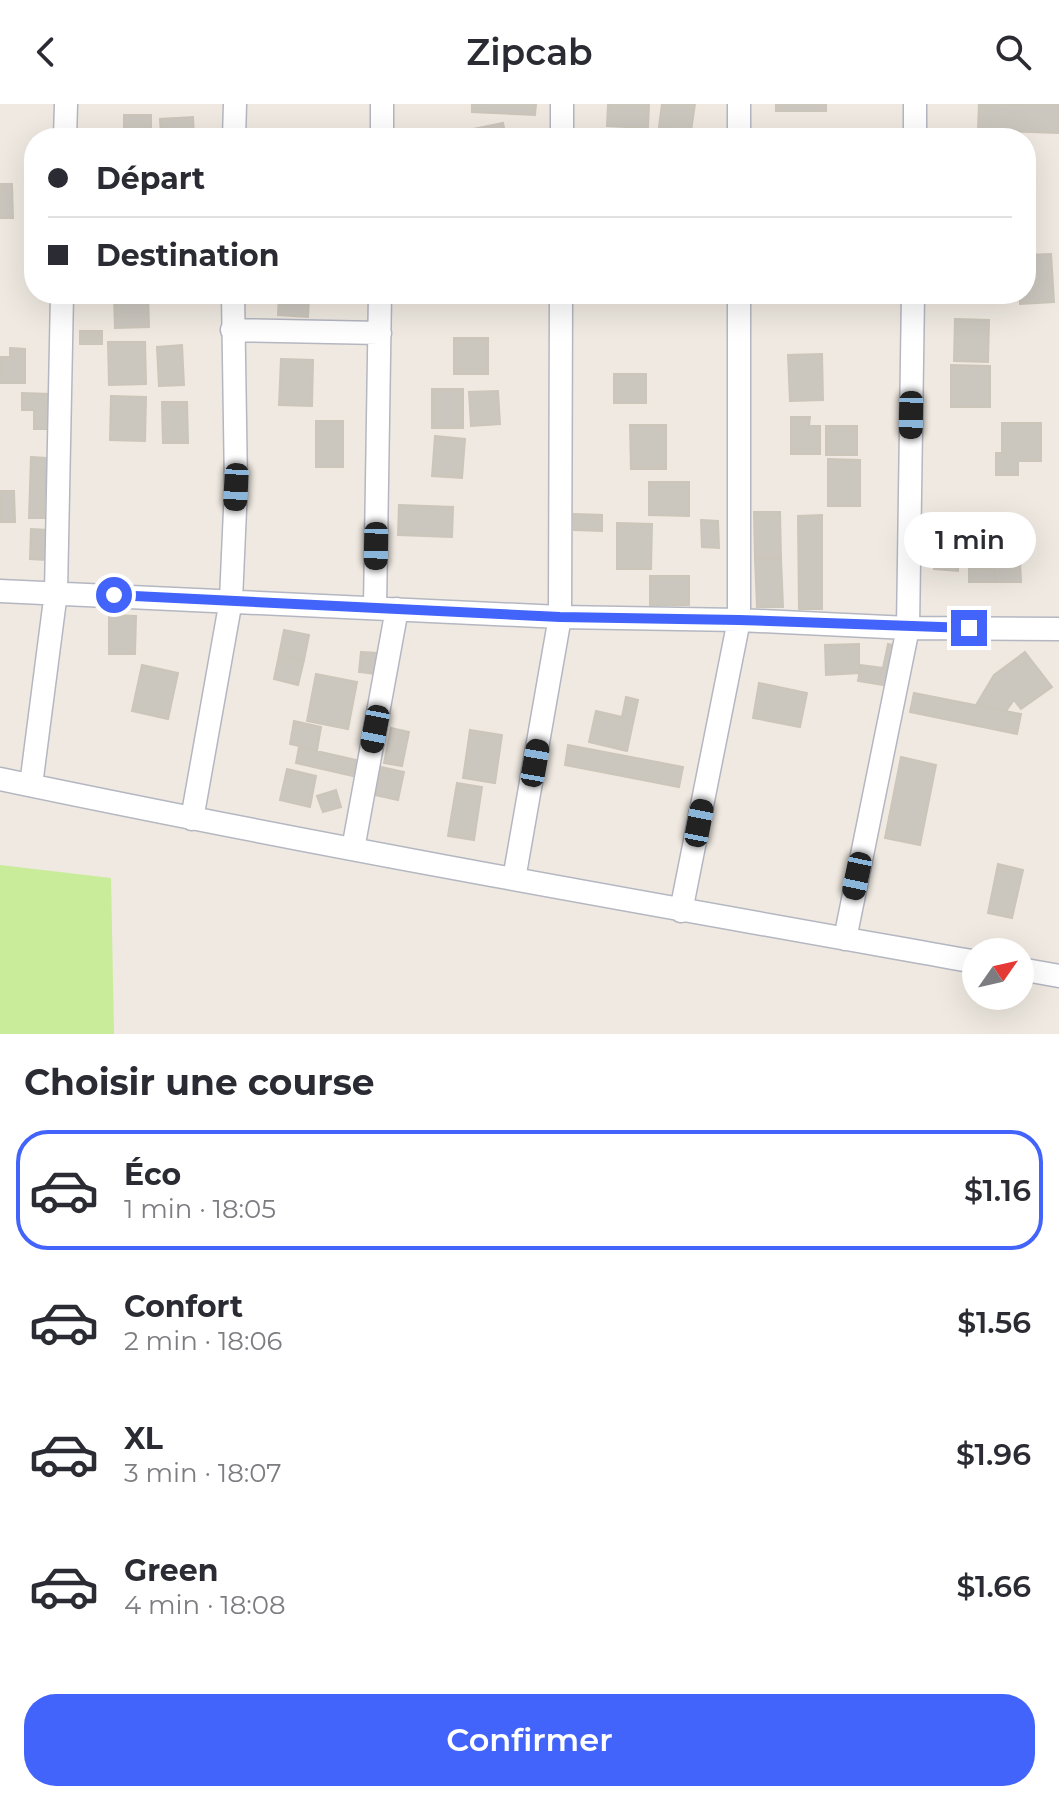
<!DOCTYPE html>
<html lang="fr">
<head>
<meta charset="utf-8">
<style>
	body { margin:0; font-family:Montserrat,sans-serif; background:#f7f7f7; color:#2b2b33; height:100vh; display:flex; flex-direction:column; font-size:30px; white-space:nowrap }
	* { box-sizing:border-box; margin:0 }
	p { font-size:26px; color:#7c7c81 }
	.icon { flex:none; width:44px; height:44px; fill:none; stroke:currentColor; stroke-width:2; stroke-linecap:round; stroke-linejoin:round }
	.map { position:relative; height:930px; overflow:hidden }
	.side { display:flex; flex-direction:column; background:#fff; flex:1 }
	.side>* { flex:none }
	.hud { position:absolute; left:24px; top:24px; width:1012px; height:176px; border-radius:32px; box-shadow:0 8px 32px #0002; display:grid; align-content:center; height:176px; padding:0 24px; background:#fff }
	.needle { width:52px; rotate:56deg }
	.tools { position:absolute; left:962px; top:834px; display:grid; gap:16px }
	.tools a { display:grid; place-items:center; width:72px; height:72px; border-radius:50%; background:#fff; box-shadow:0 8px 32px #0002; font-size:40px }
	.end { position:absolute; width:36px; height:36px; margin:-18px; border:10px solid #4264fb; background:#fff; box-shadow:0 0 0 4px #fff }
	.from { border-radius:50% }
	.bubble { position:absolute; height:56px; border-radius:28px; background:#fff; box-shadow:0 8px 32px #0002; font-size:26px; font-weight:600; line-height:56px; text-align:center }
	.car { position:absolute; width:24px; height:48px; margin:-24px -12px; border-radius:10px; box-shadow:0 0 6px 2px #0007; background:linear-gradient(#222 24%,#8ab4d8 0 40%,#222 0 76%,#8ab4d8 0 86%,#222 0) }
	.hud b { display:flex; align-items:center; gap:28px; height:76px; font-size:30px }
	.hud b+b { border-top:2px solid #e1e1e2 }
	.hud i { width:20px; height:20px; background:#2b2b33 }
	ul { padding:0; list-style:none }
	li { display:flex; align-items:center; gap:24px; height:120px; margin:0 16px 12px; padding:0 8px; border:4px solid transparent; border-radius:32px }
	li div { flex:1 }
	li b { display:block; font-size:30px }
	li em { font-style:normal; font-weight:600 }
	li.current { border-color:#4264fb }
	li>.icon { width:72px; height:72px; stroke-width:1.5 }
	h2 { padding:0 24px; font-size:36px; line-height:96px }
	.button { display:flex; gap:16px; margin-top:auto; padding:16px 24px }
	.button a { flex:1; height:92px; border-radius:32px; background:#4264fb; color:#fff; font-size:32px; font-weight:600; line-height:92px; text-align:center }
	header { display:flex; justify-content:space-between; align-items:center; height:104px; padding:0 24px; background:#fff; font-size:36px; font-weight:600 }
	.map>svg:first-child { display:block }
</style>
</head>
<body>
<header><svg class="icon" aria-label="back" viewBox="0 0 24 24"><path d="M15 5l-7 7 7 7"/></svg>Zipcab<svg class="icon" aria-label="search" viewBox="0 0 24 24"><circle cx="10" cy="10" r="6"/><path d="M15 15l6 6"/></svg></header>
<div class="map">
<svg width="1059" height="930" viewBox="0 0 1059 930">
	<rect width="100%" height="100%" fill="#efe9e1"/>
	<path fill="#c9ec9a" d="M0,761L111,774L114,930H0Z"/>
	<path fill="#cbc7bf" stroke="#cbc5ba" stroke-width="2" d="M472,0H536L535,11L472,8Z
		M608,0H649L648,24L607,22Z
		M662,0H695L691,27L659,23Z
		M776,0H826V7H776Z
		M979,0H1059L1058,29L978,26Z
		M124,11H151V34H124Z
		M193,13L194,34H161L160,15Z
		M503,19L506,34H469L468,26Z
		M889,25V34H869V26Z
		M0,80H12L13,114H0Z
		M1051,150L1054,198L1020,200V190H1026V151Z
		M114,190H148L149,223L115,224Z
		M279,190H309L308,213L278,211Z
		M955,215L989,216L988,258L954,257Z
		M80,227H102V240H80Z
		M454,234H488V270H454Z
		M108,238H145L146,280L109,281Z
		M182,241L184,281L159,282L157,243Z
		M10,244L25,245V279H0V253H10Z
		M822,250L823,296L790,297L788,251Z
		M281,255L313,256L312,302L279,301Z
		M951,261L990,262V303H951Z
		M614,270H646V299H614Z
		M432,285H463V324H432Z
		M498,287L500,320L471,322L469,288Z
		M22,289L50,290V325H34V306H22Z
		M111,292L146,293L145,337L110,336Z
		M162,298H187L188,339H163Z
		M791,313H810L809,322H820V350H791Z
		M316,317H343V363H316Z
		M1002,319H1041V357H1018V371H996V349H1002Z
		M630,321H666V365H631Z
		M826,322H857V351H826Z
		M435,332L465,335L462,374L432,372Z
		M31,353L46,354L44,414H29Z
		M828,355L860,356V402H828Z
		M649,378H689V412L649,411Z
		M0,387H14L15,418H0Z
		M399,401L453,403L452,433L398,431Z
		M754,408H780L781,455H755Z
		M574,410L602,411V427L574,426Z
		M822,411V505H799L798,412Z
		M701,416L718,417L719,444L702,443Z
		M617,419L652,420L651,465H617Z
		M31,425L48,426L47,456L30,455Z
		M935,427L959,429L958,467L934,465Z
		M968,428L999,430L998,438L993,439V444L967,442Z
		M1019,438L1021,478H995L993,439Z
		M755,455H781L783,503H757Z
		M969,465H994L995,478H969Z
		M650,472H689V501H650Z
		M109,511L136,512L135,550H109Z
		M284,526L309,531L304,556L279,551Z
		M859,540V569L826,571L825,541Z
		M888,540L898,542L890,582L858,577L861,561L883,564Z
		M361,548L377,549L375,570L359,568Z
		M1025,548L1052,583L1021,605L1014,596L1006,607L976,601L994,571Z
		M279,551L304,556L298,581L274,575Z
		M142,561L178,569L168,615L132,607Z
		M316,570L357,578L348,625L307,617Z
		M759,579L807,589L800,623L753,614Z
		M914,589L1021,610L1017,630L910,608Z
		M626,593L638,596L627,647L589,638L596,607L622,613Z
		M294,617L321,623L317,646L290,640Z
		M391,624L409,628L402,662L384,659Z
		M470,626L502,631L495,679L463,674Z
		M568,641L683,663L679,683L565,661Z
		M299,643L356,656L353,672L296,659Z
		M901,653L936,661L920,741L885,734Z
		M381,663L404,668L398,696L375,691Z
		M287,665L316,672L310,703L280,696Z
		M457,679L482,683L474,736L448,732Z
		M336,686L341,703L323,708L317,692Z
		M998,760L1023,766L1012,814L988,809Z"/>
	<g fill="none" stroke-linecap="round" stroke-linejoin="round">
		<g stroke="#b4b7c1" stroke-width="25">
			<path id="minor" d="M739,0V34
				M65,34L66,0
				M234,34L235,0
				M382,34V0
				M562,34V0
				M915,34V0
				M232,226L380,229
				M0,487L560,513L739,516L908,524L1059,525
				M375,503L380,190
				M0,675C324,743 650,800 976,858
				M31,681L56,488L62,190
				M192,715L231,496L236,383L233,190
				M353,745L397,505
				M514,775L560,513L561,190
				M681,807L739,516V190
				M845,835L908,524L913,190
				M1020,865L1059,872"/>
		</g>
		<use href="#minor" stroke="#fff" stroke-width="22"/>
	</g>
	<g fill="none" stroke-linecap="round" stroke-linejoin="round">
		<path stroke="#4264fb" stroke-width="10" d="M114,491L560,513L739,516L969,524"/>
	</g>
</svg>
<div class="tools">
<a><svg class="needle" viewBox="-14 -14 28 28"><path d="M0-13l5 13h-10z" fill="#e53935"/><path d="M0 13l5-13h-10z" fill="#7c7c81"/></svg></a>
</div>
<i class="end from" style="left:114px;top:491px"></i>
<i class="end" style="left:969px;top:524px"></i>
<div class="bubble" style="left:904px;top:408px;width:132px">1 min</div>
<i class="car" style="left:911px;top:311px;rotate:181deg"></i>
<i class="car" style="left:236px;top:383px;rotate:183deg"></i>
<i class="car" style="left:376px;top:442px;rotate:181deg"></i>
<i class="car" style="left:375px;top:625px;rotate:191deg"></i>
<i class="car" style="left:535px;top:659px;rotate:10deg"></i>
<i class="car" style="left:699px;top:719px;rotate:11deg"></i>
<i class="car" style="left:857px;top:772px;rotate:192deg"></i>
<div class="hud">
<b><i class="from"></i>Départ</b>
<b><i></i>Destination</b>
</div>
</div>
<section class="side">
<h2>Choisir une course</h2>
<ul>
<li class="current"><svg class="icon" aria-label="car" viewBox="0 0 24 24"><path d="M5 17H2v-5l4-1 3-4h7l3 4 3 1v5h-3M9 17h6M6 11h13"/><circle cx="7" cy="17" r="2"/><circle cx="17" cy="17" r="2"/></svg><div><b>Éco</b><p>1 min · 18:05</p></div><em>$1.16</em></li>
<li><svg class="icon" aria-label="car" viewBox="0 0 24 24"><path d="M5 17H2v-5l4-1 3-4h7l3 4 3 1v5h-3M9 17h6M6 11h13"/><circle cx="7" cy="17" r="2"/><circle cx="17" cy="17" r="2"/></svg><div><b>Confort</b><p>2 min · 18:06</p></div><em>$1.56</em></li>
<li><svg class="icon" aria-label="car" viewBox="0 0 24 24"><path d="M5 17H2v-5l4-1 3-4h7l3 4 3 1v5h-3M9 17h6M6 11h13"/><circle cx="7" cy="17" r="2"/><circle cx="17" cy="17" r="2"/></svg><div><b>XL</b><p>3 min · 18:07</p></div><em>$1.96</em></li>
<li><svg class="icon" aria-label="car" viewBox="0 0 24 24"><path d="M5 17H2v-5l4-1 3-4h7l3 4 3 1v5h-3M9 17h6M6 11h13"/><circle cx="7" cy="17" r="2"/><circle cx="17" cy="17" r="2"/></svg><div><b>Green</b><p>4 min · 18:08</p></div><em>$1.66</em></li>
</ul>
<div class="button"><a>Confirmer</a></div>
</section>
</body>
</html>
